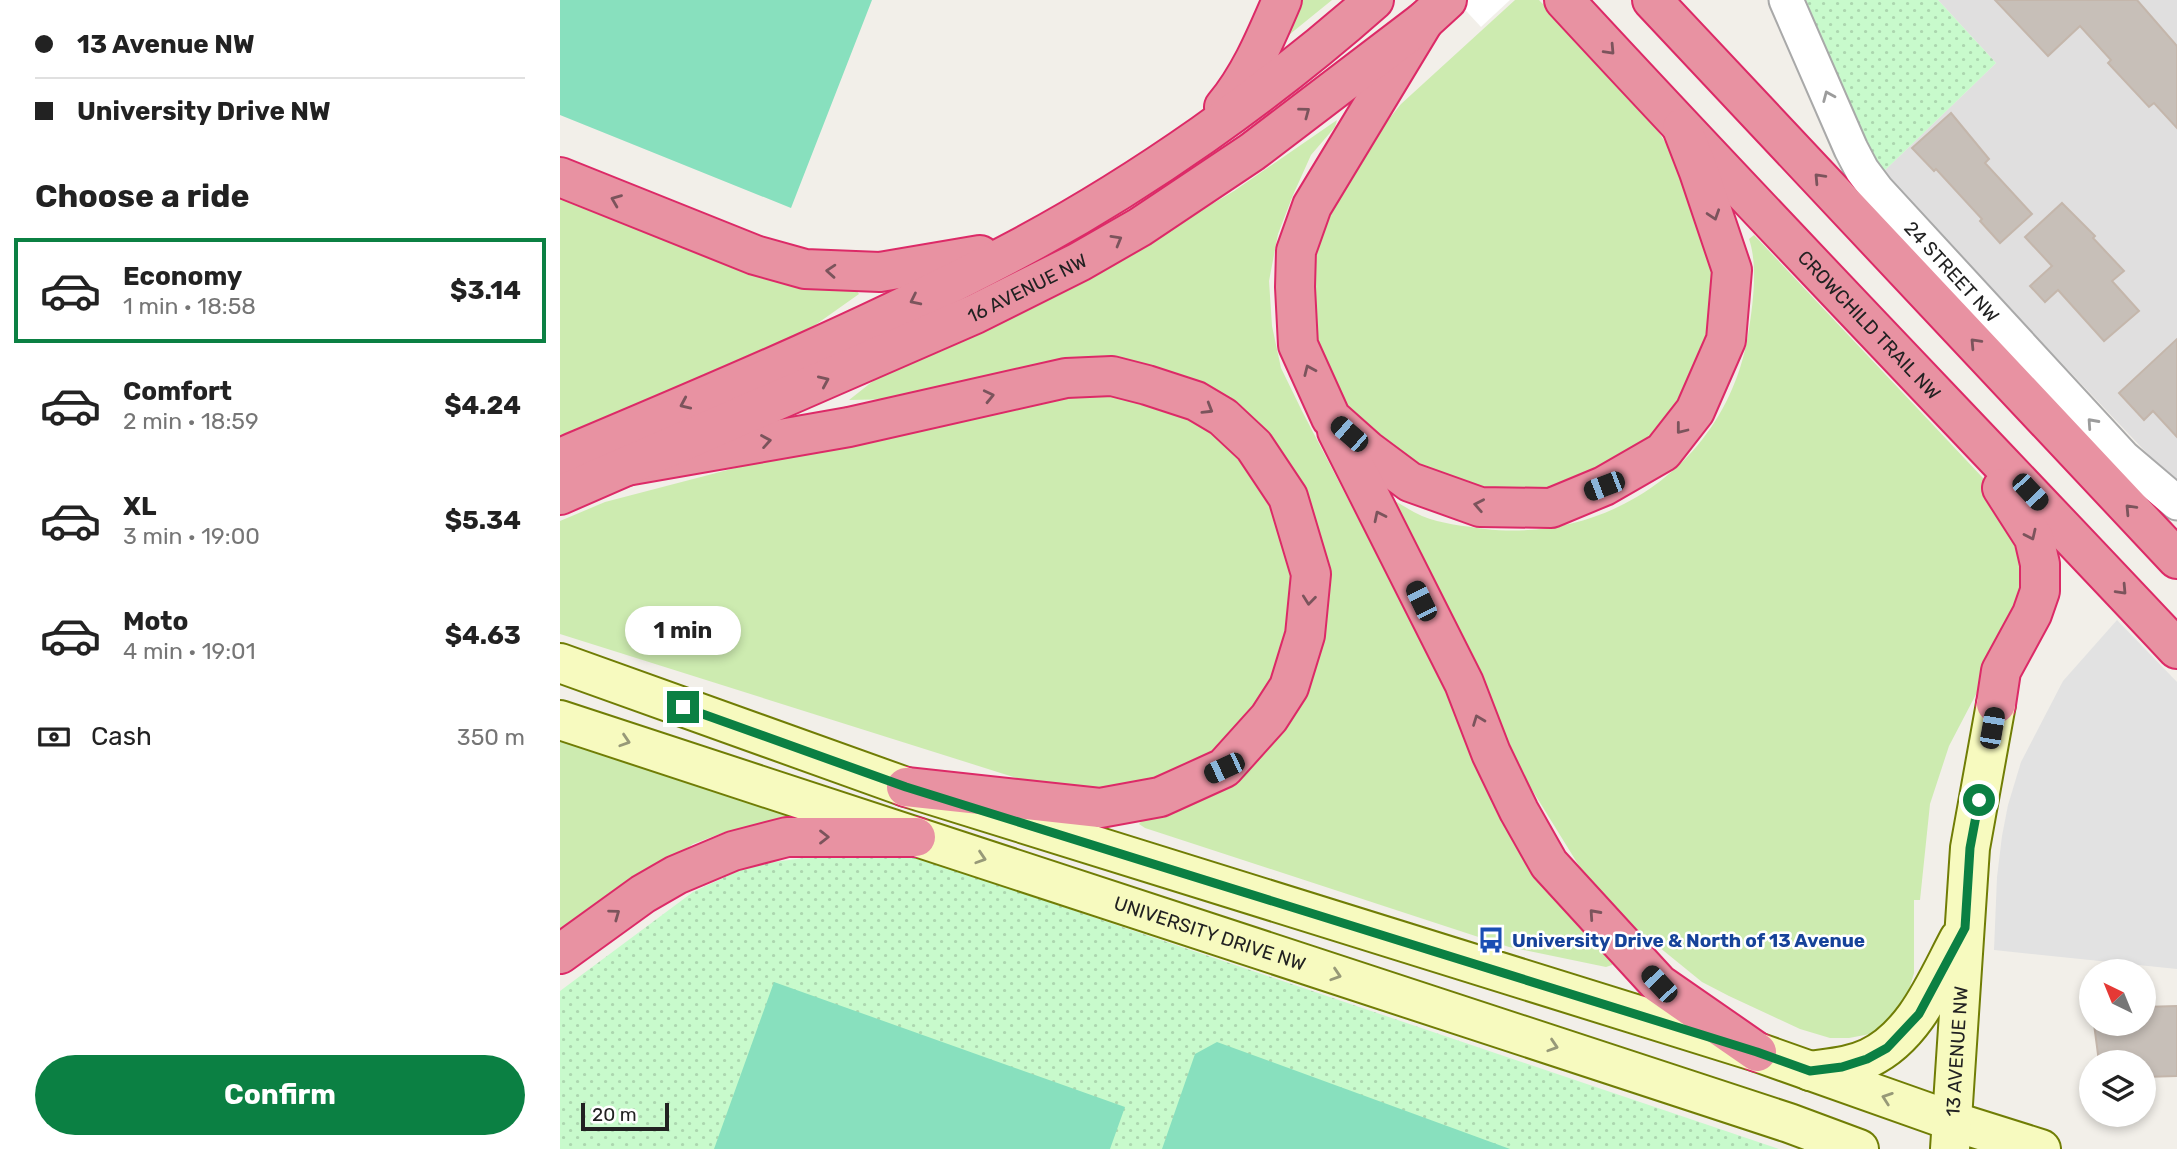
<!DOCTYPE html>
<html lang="en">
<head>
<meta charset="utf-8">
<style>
	body { margin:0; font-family:Rubik,sans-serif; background:#f6f6f6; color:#222; height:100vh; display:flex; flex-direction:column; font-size:26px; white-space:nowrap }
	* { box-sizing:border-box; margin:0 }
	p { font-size:23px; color:#767676 }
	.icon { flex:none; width:38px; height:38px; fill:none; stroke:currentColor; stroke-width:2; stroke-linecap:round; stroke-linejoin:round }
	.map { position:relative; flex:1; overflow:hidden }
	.drawer { display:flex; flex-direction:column; background:#fff; width:560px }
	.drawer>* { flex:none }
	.banner { display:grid; align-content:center; height:154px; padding:0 35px; background:#fff }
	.needle { width:46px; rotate:317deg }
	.fabs { position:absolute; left:1519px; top:959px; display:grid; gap:14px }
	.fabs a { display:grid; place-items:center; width:77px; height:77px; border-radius:50%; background:#fff; box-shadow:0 4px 10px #0003; font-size:35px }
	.scale { position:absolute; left:21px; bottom:18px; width:88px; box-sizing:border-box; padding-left:7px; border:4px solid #222; border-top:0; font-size:19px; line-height:24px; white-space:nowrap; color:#222; -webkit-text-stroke:5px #fff; paint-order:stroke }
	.end { position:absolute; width:32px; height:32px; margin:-16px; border:9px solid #0b8043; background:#fff; box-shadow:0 0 0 4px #fff }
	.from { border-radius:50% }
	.bubble { position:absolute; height:49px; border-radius:24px; background:#fff; box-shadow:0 4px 10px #0003; font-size:23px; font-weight:700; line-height:49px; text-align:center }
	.car { position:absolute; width:21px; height:42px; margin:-21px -10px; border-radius:9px; box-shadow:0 0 5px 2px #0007; background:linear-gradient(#222 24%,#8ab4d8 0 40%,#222 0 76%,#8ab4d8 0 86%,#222 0) }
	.banner b { display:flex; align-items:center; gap:24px; height:66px; font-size:26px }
	.banner b+b { border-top:2px solid #e0e0e0 }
	.banner i { width:18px; height:18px; background:#222 }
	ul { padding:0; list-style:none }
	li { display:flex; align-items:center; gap:21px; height:105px; margin:0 14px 10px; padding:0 21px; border:4px solid transparent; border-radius:0px }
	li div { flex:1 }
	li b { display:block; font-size:26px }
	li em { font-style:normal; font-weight:700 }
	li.on { border-color:#0b8043 }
	li>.icon { width:63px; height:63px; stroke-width:1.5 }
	h2 { padding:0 35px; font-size:32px; line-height:84px }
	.pay { display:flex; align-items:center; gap:18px; height:77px; padding:0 35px; font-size:26px }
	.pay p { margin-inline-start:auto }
	.button { display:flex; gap:14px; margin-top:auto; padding:14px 35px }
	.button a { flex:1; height:80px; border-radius:42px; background:#0b8043; color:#fff; font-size:28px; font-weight:700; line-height:80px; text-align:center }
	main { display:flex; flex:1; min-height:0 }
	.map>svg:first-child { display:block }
</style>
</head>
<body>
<main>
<section class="drawer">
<div class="banner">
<b><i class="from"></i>13 Avenue NW</b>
<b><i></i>University Drive NW</b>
</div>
<h2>Choose a ride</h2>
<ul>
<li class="on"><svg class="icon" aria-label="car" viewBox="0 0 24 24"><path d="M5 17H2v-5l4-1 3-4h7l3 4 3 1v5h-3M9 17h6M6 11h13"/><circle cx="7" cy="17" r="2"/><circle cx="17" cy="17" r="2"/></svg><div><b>Economy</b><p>1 min · 18:58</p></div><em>$3.14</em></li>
<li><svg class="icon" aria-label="car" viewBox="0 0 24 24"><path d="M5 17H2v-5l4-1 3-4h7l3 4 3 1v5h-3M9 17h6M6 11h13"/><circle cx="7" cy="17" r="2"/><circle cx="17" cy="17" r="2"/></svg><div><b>Comfort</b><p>2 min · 18:59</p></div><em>$4.24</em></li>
<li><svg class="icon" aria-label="car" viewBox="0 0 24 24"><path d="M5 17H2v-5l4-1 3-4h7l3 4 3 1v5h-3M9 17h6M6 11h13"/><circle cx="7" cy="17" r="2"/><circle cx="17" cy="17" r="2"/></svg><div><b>XL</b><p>3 min · 19:00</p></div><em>$5.34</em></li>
<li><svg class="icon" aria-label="car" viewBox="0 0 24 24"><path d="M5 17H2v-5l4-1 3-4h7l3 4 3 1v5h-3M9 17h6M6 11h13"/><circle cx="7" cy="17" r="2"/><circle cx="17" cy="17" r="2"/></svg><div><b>Moto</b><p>4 min · 19:01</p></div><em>$4.63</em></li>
</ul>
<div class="pay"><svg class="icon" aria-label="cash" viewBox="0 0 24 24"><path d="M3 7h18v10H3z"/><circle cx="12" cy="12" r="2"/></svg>Cash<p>350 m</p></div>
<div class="button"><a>Confirm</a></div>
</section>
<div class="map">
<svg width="1617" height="1149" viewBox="0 0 1617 1149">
	<defs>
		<pattern id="park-dots" width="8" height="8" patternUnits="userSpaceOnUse" patternTransform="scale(1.75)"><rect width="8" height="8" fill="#c8facc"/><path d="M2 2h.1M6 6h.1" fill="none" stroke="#acd6af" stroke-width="1.8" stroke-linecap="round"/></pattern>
	</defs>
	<rect width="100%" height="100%" fill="#f2efe9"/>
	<path fill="#e0dfdf" d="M1378,0H1617V485L1322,173L1436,63Z"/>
	<path fill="#cdebb0" d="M737,0H772L719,43Z
		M955,0H979L1063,87L1100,134L1125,174L1141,208L1159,302L1129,396L1089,442L1032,477L977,492L914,490L840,458L786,407L765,363L758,339L752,285L761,230L776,195L817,134L841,104Z
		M777,120L775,127L751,155L733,195L718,234L709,281L712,326L721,368L742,411L957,824L1054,960L1052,965L1046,967L949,947L585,828L579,824L587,815L655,786L764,585L649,392L289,400L322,374L382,351L504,292L674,191Z
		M0,193L295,289L299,294L251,328L0,438Z
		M1194,235L1423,478L1443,502L1469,582L1436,656L1389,746L1370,804L1360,900H1354V973L1348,993L1335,1015L1310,1034L1289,1038H1270L1240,1029L1169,996L1142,982L1083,934L1075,935L1029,882L958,767L825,495C837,502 849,510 862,516C881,524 905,526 925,529C1053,543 1170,459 1189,329C1193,303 1198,265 1189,239Z
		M535,389L604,403L672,444L717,509L727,541L735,599L714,683L663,746L608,778L544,789L463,780L0,634V521L45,502L302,435Z
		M0,734L258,816L165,832L133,844L0,934Z"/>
	<path fill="url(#park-dots)" d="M1246,0H1378L1436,63L1322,173L1312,162Z
		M341,852L1219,1149H0V991L133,892L191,865L275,854Z"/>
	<path fill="#88e0be" d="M0,0H312L231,208L0,115Z
		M214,982L565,1107L550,1149H154Z
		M657,1042L950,1149H602L635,1054Z"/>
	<path fill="#e2e2e2" d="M1557,620L1617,682V969L1434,950L1437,877L1442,836L1448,805L1461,762L1503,681Z"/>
	<path fill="#fff" d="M896,0H950L921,27Z"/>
	<path fill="#c7bfb8" stroke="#c4b6ab" stroke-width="2" d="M1435,0H1577L1617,46V128L1594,103L1589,107L1548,63L1551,60L1520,26L1488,56Z
		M1391,113L1429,159L1425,163L1472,214L1440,243L1420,221L1422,219L1376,169L1374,171L1352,148Z
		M1502,203L1535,236L1533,238L1564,271L1552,281L1579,311L1544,341L1498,290L1485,302L1470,286L1492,266L1465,237Z
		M1617,339V437L1593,411L1584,420L1559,393Z
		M1617,1006V1076L1584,1077V1062H1539L1534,1024H1584V1007Z"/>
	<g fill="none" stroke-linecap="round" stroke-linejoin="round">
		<g stroke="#a9a9a9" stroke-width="37">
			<g id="street">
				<path id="s1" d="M1226,0L1291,149L1302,170L1317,190L1563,457L1617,503"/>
			</g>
		</g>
		<g stroke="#707d05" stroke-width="42">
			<g id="secondary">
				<path d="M0,663L346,787L1197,1052L1392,1121L1481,1149"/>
				<path id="s2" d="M0,720L1229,1123L1299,1149"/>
				<path d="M1250,1071C1270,1068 1290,1067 1309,1058C1355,1036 1376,982 1399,939"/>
				<path id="s3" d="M1390,1149L1410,848L1436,704"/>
			</g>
		</g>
		<g stroke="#dc2a67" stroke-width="42">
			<g id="highway">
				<path id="s4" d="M1004,0C1206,219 1413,432 1617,649"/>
				<path d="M1092,0L1617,559"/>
				<path d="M864,21L752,206L736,251L735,287L738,345L771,418L807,450L850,482L920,507L991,508L1044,486L1103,452L1135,411L1166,340L1172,270L1139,172L1122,128"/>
				<path d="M664,107C690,76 706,37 722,0"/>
				<path d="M0,177L195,255L245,269L320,272L420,255"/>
				<path d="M777,431L904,683L931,753L959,811L989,864L1099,984L1197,1052"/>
				<path d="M0,458C154,393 310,328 458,249C582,183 709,93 814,0"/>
				<path d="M66,466L289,427L506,378L552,376L587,385L636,401L663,417L694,446L728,497L751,574L745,635L729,687L709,718L664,768L600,797L540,808L346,787"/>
				<path id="s5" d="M0,495L415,314L519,262L580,227L692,152L864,21L887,0"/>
				<path d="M1436,704L1441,671L1472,614L1480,591V564L1474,538L1442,488"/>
				<path d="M0,954L83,894L116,875L173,851L227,837H356"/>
			</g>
		</g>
		<use href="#street" stroke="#fff" stroke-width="33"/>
		<use href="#secondary" stroke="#f7fabf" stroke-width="38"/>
		<use href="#highway" stroke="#e892a2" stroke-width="38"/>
	</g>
	<defs><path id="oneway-chevron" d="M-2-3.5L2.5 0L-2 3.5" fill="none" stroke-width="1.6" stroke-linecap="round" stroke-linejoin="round" transform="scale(1.75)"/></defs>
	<g stroke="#7b545c">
		<use href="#oneway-chevron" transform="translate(1050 50) rotate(47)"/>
		<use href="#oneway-chevron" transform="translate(745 112) rotate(-37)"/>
		<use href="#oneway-chevron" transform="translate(1259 178) rotate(-133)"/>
		<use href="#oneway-chevron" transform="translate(56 200) rotate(-158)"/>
		<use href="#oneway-chevron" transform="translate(1154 215) rotate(72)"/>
		<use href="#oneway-chevron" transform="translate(557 240) rotate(-30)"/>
		<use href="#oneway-chevron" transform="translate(271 271) rotate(-176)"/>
		<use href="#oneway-chevron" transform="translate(355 300) rotate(154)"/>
		<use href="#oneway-chevron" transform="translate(1415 343) rotate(-133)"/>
		<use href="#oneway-chevron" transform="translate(749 370) rotate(-114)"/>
		<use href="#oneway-chevron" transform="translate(264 381) rotate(-24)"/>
		<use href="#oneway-chevron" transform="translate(429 396) rotate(-13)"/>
		<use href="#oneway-chevron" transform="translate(125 404) rotate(156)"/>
		<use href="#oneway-chevron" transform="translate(648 409) rotate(31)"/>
		<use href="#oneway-chevron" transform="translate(1121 429) rotate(128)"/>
		<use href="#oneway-chevron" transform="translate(206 441) rotate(-10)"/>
		<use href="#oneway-chevron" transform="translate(919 505) rotate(-169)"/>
		<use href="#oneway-chevron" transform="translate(1570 509) rotate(-133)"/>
		<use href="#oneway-chevron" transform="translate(819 516) rotate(-116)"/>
		<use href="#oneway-chevron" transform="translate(1471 535) rotate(65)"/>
		<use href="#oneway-chevron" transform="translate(1562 590) rotate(47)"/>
		<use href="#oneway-chevron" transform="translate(749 600) rotate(96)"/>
		<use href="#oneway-chevron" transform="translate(918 720) rotate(-111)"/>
		<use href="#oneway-chevron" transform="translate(264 837)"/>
		<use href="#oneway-chevron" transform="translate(55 914) rotate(-36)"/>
		<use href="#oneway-chevron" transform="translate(1034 914) rotate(-132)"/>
	</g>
	<g stroke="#9c9c9c">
		<use href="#oneway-chevron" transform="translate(1268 96) rotate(-113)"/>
		<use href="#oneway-chevron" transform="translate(1532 423) rotate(-132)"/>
	</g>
	<g stroke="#979978">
		<use href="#oneway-chevron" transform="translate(65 741) rotate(18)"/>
		<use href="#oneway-chevron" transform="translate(421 858) rotate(18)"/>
		<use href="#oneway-chevron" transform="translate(776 975) rotate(18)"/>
		<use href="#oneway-chevron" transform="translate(993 1046) rotate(18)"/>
		<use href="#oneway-chevron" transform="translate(1327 1098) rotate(-161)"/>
	</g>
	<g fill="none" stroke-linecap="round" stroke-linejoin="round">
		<path stroke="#0b8043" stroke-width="9" d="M123,707L346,787L1197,1052L1250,1071L1282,1067L1307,1059L1327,1048L1359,1014L1405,928L1410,848L1419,800"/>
	</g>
	<defs>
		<g id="bus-bare" transform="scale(2.1)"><path d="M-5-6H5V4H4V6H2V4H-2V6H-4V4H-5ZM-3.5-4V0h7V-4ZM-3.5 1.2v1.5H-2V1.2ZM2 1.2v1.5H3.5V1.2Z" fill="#1a4fb4" stroke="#fff" stroke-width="2.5" paint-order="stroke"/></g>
	</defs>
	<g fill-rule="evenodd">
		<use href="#bus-bare" x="931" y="940"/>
	</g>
	<g text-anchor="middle" stroke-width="5" stroke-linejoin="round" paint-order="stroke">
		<g font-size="19" fill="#222" stroke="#fff">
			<text dy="7" stroke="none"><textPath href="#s1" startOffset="322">24 STREET NW</textPath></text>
			<text dy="7" stroke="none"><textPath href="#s5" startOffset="511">16 AVENUE NW</textPath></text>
			<text dy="7" stroke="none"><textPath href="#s4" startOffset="446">CROWCHILD TRAIL NW</textPath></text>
			<text dy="7" stroke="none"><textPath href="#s2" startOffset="684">UNIVERSITY DRIVE NW</textPath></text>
			<text dy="7" stroke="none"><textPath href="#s3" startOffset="98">13 AVENUE NW</textPath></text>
		</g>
		<g font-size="19" font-weight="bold" fill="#164399" stroke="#fff" text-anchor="start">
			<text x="952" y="947">University Drive &amp; North of 13 Avenue</text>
		</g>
	</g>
</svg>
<div class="fabs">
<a><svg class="needle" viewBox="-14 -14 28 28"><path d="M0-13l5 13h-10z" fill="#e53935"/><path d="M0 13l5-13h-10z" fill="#767676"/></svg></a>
<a><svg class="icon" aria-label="layers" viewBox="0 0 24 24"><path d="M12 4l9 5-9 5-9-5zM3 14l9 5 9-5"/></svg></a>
</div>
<div class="scale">20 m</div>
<i class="end from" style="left:1419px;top:800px"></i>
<i class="end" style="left:123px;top:707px"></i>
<div class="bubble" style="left:65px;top:606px;width:116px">1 min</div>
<i class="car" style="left:789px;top:434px;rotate:311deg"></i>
<i class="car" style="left:1044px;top:486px;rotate:249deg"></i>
<i class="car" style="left:1470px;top:492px;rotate:137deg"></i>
<i class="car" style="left:861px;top:601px;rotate:334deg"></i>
<i class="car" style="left:1432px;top:728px;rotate:10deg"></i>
<i class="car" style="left:664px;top:768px;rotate:245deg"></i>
<i class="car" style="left:1099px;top:984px;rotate:317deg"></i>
</div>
</main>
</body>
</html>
